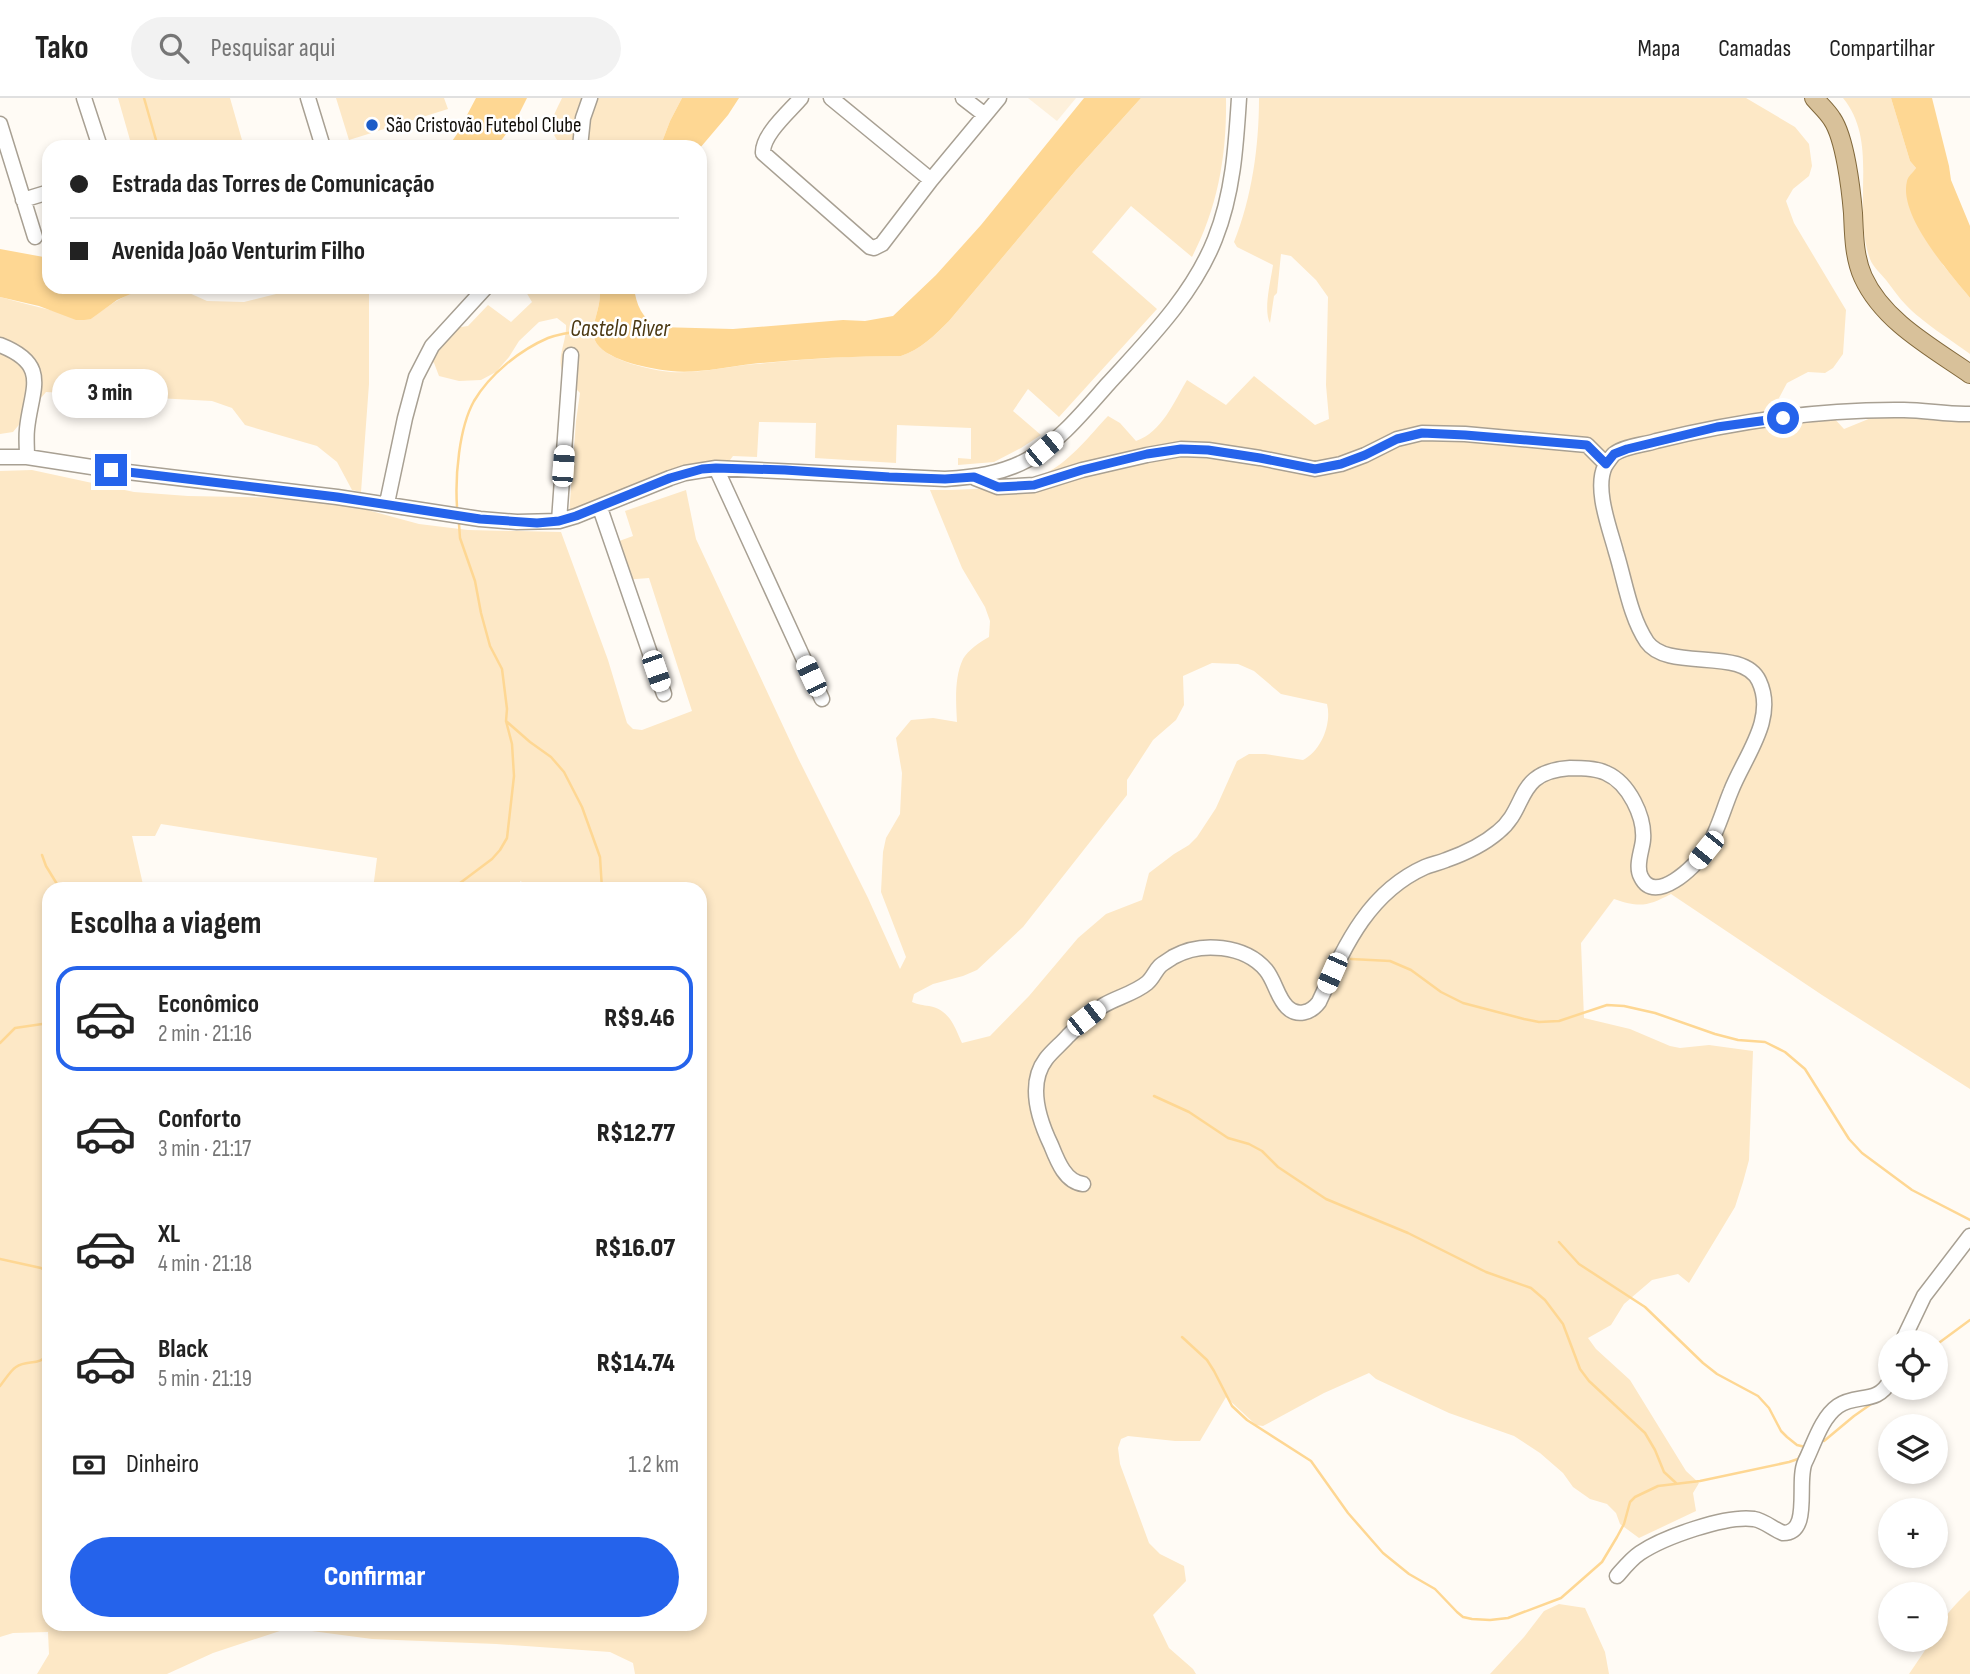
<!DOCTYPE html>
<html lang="pt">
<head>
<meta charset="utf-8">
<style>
	body { margin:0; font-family:"Sofia Sans Condensed",sans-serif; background:#f2f2f2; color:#222; height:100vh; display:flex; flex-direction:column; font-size:26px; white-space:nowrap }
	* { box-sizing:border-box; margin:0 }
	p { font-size:23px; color:#767676 }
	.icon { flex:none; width:38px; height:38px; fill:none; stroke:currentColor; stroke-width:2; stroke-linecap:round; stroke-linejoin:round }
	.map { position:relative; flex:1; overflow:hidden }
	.side { position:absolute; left:42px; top:784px; width:665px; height:749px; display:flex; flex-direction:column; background:#fff; border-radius:21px; box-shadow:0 4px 10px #0003 }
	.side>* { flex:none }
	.hud { position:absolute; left:42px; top:42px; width:665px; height:154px; border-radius:21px; box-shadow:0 4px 10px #0003; display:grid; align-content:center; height:154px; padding:0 28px; background:#fff }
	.fabs { position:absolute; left:1878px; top:1232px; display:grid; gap:14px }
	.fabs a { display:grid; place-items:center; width:70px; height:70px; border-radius:50%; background:#fff; box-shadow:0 4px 10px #0003; font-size:35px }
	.end { position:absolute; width:32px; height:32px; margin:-16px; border:9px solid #2563eb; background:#fff; box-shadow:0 0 0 4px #fff }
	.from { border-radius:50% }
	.bubble { position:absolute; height:49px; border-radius:24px; background:#fff; box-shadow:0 4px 10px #0003; font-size:23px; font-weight:800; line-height:49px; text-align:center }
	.car { position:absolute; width:21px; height:42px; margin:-21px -10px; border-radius:9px; box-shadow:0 0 5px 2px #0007; background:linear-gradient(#fff 24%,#345 0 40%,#fff 0 76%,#345 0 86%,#fff 0) }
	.hud b { display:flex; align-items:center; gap:24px; height:66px; font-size:26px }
	.hud b+b { border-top:2px solid #e0e0e0 }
	.hud i { width:18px; height:18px; background:#222 }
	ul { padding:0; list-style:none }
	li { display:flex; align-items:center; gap:21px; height:105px; margin:0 14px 10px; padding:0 14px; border:4px solid transparent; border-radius:21px }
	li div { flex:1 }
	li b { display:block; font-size:26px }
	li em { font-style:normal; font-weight:800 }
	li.current { border-color:#2563eb }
	li>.icon { width:63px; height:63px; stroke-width:1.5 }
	h2 { padding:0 28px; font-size:32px; line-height:84px }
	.pay { display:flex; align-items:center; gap:18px; height:77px; padding:0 28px; font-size:26px }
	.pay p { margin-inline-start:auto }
	.cta { display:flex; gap:14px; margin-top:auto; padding:14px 28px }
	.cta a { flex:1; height:80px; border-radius:42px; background:#2563eb; color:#fff; font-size:28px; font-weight:800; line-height:80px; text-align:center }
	header { display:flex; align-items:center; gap:42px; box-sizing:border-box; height:98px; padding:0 35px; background:#fff; border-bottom:2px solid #e0e0e0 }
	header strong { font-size:33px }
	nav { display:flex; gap:38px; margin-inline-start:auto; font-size:24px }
	.search { width:490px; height:63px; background:#f2f2f2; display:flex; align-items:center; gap:18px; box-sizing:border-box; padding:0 24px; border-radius:38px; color:#767676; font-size:26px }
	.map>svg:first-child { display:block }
</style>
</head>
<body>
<header>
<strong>Tako</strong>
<div class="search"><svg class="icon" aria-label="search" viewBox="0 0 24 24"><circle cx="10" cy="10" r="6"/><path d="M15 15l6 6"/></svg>Pesquisar aqui</div>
<nav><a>Mapa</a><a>Camadas</a><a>Compartilhar</a></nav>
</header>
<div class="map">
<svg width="1970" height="1576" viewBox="0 0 1970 1576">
	<rect width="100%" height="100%" fill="#fffbf5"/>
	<path fill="#fdf0db" d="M1028,0H1076L1057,23Z"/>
	<path fill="#fde8c6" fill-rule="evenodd" d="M118,0H230L244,49H132Z
		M336,0H444L448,11L349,42Z
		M562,0H682L670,23L662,44L657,49H563C545,30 552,21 562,0Z
		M1141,0H1226C1227,56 1218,109 1192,159L1131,108L1092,154L1157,211L1059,319L1028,291L1013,313L1041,337L1021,350L994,364L958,367V360L971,361V330L897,327L896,365L815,360L816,325L759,324L757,359L733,358L724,370L569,417L576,323L580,295C575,289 565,281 562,273C557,258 567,242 566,227L557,220L539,224L519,243L509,259L496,274L481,282L459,283L439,278L434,265L425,258L434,233L468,228L488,207L511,224L532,204L523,189H599C604,209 586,230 597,246C609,263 651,272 671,274C697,276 730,268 756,266C806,261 851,258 901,258C920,252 935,237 949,223L1076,72Z
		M1259,0H1746L1795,29L1809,46L1812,68L1809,78L1793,91L1786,103L1794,125L1846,212L1843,256L1833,270L1825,275L1808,274L1787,285L1779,300L1787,309L1833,319L1844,331L1893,311L1970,315V991L1822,897L1671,796C1648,808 1640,810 1614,801L1581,845L1584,920L1630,931L1670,948L1680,950L1709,947L1753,953L1749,1062L1743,1084L1735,1109L1689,1185L1678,1176L1652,1182L1624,1206L1611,1227L1588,1240L1596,1251L1630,1282L1686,1373L1699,1385L1693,1395L1696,1413L1639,1440L1620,1426L1616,1415L1607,1406L1590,1401L1573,1389L1563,1375L1540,1355L1514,1338L1449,1315L1376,1281L1369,1275L1324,1295L1263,1328L1256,1327L1226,1299L1200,1343H1175L1128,1338L1121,1341L1118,1350L1120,1366L1149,1445L1160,1456L1184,1468L1186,1483L1153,1517L1169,1550L1193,1571L1196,1576H635L633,1565L610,1554L496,1546L372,1541L289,1530L213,1555L167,1576H37L49,1556L48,1534L13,1535L0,1539V373L32,372L134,394L188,398L293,400L349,407L419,426L468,432L561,434L608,562L627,625L633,631L642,632L692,613L649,480L623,482L611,446L633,438L625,413L686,392L696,441L798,660L868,800L900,871L906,859L881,794L883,754L886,740L900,716L902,675L896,640L911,622L933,620L957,624C956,604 954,580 963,561C968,552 980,544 989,539L990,523L985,509L962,470L930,392C966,392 1015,391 1048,374C1072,361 1090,337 1108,318L1120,325L1136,343C1162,334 1174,304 1187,282L1226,307L1254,278L1315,327L1329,321L1326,287L1328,199L1316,182L1291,158L1281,156L1277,195L1274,198L1270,225C1263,212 1271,182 1273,167L1237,149L1234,144C1252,99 1259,49 1259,0ZM1212,565L1238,566L1254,573L1281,596L1327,606C1332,626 1321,653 1303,662L1265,656H1249L1237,663L1216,710L1197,739L1189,747L1174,756L1149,775L1142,802L1106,816L1078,840L1029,898L990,938L962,945C954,928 950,912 929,908C923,907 919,907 912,904L914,896L933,886L963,878L977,872L1023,829L1127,697V682L1153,642L1176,622L1184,607L1183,578ZM161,726L377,760L373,791H512L521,783L525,791H700V1526H49V791H144L132,738H155Z
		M1843,0H1891L1910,63L1916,70L1913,76L1943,167L1970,200V256C1951,242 1922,224 1906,207C1899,200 1893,191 1886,182C1881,176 1873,169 1870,161C1851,108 1880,45 1843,0Z
		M152,189H184L187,194L207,203L244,204L304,189H369V286L361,394L352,392L337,364L317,348L245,327L232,310L212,303L46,294L13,334L0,336V199C30,207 60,215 91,221C110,206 128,194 152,189Z
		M1970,1492V1576H1909L1932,1542H1936C1936,1524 1958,1504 1970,1492Z
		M1559,1506L1585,1510L1605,1554L1609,1576H1490L1524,1539L1544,1513Z"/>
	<path fill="#fed793" d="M476,0H527L514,26L496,49H448L457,36Z
		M682,0H739L728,17L700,50L657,49L662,44L670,23Z
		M1084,0H1141L1076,72L949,223C935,237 920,252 901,258C851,258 801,261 751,266C727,269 695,276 671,273C651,271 609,263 597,246C586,230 604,209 599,189H634C636,207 642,220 658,229L733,231L843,222L865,223L893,218L936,177L981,127Z
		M1891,0H1932L1949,68L1951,82L1970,128V200C1950,175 1898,118 1907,83C1908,78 1913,75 1916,70L1910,63Z
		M0,151L49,160V189H152L142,191L117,202L91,221L84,222H76L39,208L0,199Z"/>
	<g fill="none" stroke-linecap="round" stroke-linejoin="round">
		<path stroke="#fed793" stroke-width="2.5" d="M144,0L158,49
			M457,409C455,378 459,330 474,303C490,276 520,252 548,240C563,234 581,233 596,231
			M506,623L530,644L551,659L564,674L582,709L600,759L602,791
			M42,757L46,768L60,791
			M452,791L492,761L500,752L507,740L514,678L512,646L506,623L507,611L502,571L490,548L481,515L475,483L460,440L459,426
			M1351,861L1390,863L1411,872L1441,894L1463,905L1524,921L1539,924L1559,923L1607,907L1624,908L1655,915L1715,936L1738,942L1765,944L1785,954L1805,971L1849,1041L1862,1055L1912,1092L1970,1122
			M0,945L15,930L49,925
			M1154,998L1189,1014L1228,1040L1249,1046L1262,1053L1278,1069L1326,1101L1408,1135L1486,1174L1531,1190L1545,1202L1563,1226L1580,1271L1589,1283L1645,1335L1655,1352L1664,1374L1676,1385
			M1559,1144L1579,1166L1645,1209L1703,1265L1717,1276L1758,1298L1769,1310L1781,1333L1787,1339L1797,1347L1805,1349
			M0,1161L41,1170L49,1175
			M1182,1239L1207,1262L1214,1273L1232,1308L1247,1322L1311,1363L1348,1415L1383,1455L1409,1476L1435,1491L1457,1514L1463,1519L1472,1521L1490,1522L1508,1520L1561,1500L1602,1464L1617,1439L1624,1426L1630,1404L1635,1399L1658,1388L1700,1383L1789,1364L1798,1361L1803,1352
			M1936,1247L1970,1222
			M0,1288C5,1282 10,1273 16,1269C28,1261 39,1269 49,1255
			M1824,1343L1854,1318L1874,1304"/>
		<g stroke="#a8a093" stroke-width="17">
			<path id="minor" d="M84,0L100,49
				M308,0L323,49
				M801,0C789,14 762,37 763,55L870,149L874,150L882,146L931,82L999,0
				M831,0L931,82
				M963,0L985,17
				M0,26L35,139
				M580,49L583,20L590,0
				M23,102L49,94
				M0,247C51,267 31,291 27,331C26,340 27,350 27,359
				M0,359H27L111,372L337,399L480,421L517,424L559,423L576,418L670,380L685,375L716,370L945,381C974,379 1001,376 1027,362C1059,344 1084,313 1108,286C1148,242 1193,197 1215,141C1233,96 1236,48 1239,0
				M716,370L822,601
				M975,380L998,389L1034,387L1082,372L1147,357L1181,351L1208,352L1260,360L1315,371L1341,366L1365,357L1397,341L1422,335L1465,336L1587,347L1606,366
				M387,405L405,320L416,279L432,248L486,189
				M600,410L664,596
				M559,423L571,257
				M1083,1086C1065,1084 1057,1062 1051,1047C1039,1022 1027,986 1046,961C1052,953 1061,946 1068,938C1079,927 1091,915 1104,907C1118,899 1135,895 1147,885C1153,880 1155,873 1160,868C1163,865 1169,862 1173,859C1201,843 1245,847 1266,872C1275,883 1277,899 1287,909C1297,919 1311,915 1319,904C1344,850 1367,795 1425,769C1432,766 1439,765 1446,762C1463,756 1484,746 1498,734C1529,709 1514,674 1570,670C1581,670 1596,670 1606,675C1629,685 1645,719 1643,742C1642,753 1635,768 1641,779C1655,808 1695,768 1705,754C1717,736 1723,712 1731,693C1744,659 1777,621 1759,583C1743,548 1668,574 1647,544C1630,519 1625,483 1616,454C1610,431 1594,391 1605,368C1607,365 1612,358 1614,356C1625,348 1644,347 1656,343C1737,323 1821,311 1904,312C1926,312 1948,317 1970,316
				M1902,1244L1924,1198L1970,1138
				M1617,1478C1624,1470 1631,1461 1640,1455C1664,1439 1726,1417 1754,1421C1765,1423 1773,1431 1783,1435C1812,1435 1796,1384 1805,1364C1814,1346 1821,1320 1838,1308C1857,1295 1877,1307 1890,1283"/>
		</g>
		<g stroke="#81683b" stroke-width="20">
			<path id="major" d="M1814,0C1820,7 1827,13 1832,21C1845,40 1851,91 1853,115C1854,136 1854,159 1863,179C1883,223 1931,249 1970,276"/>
		</g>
		<use href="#minor" stroke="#fff" stroke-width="14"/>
		<use href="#major" stroke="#d8c19a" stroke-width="18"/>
	</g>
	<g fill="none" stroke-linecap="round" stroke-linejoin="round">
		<path stroke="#2563eb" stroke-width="9" d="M111,372L337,399L480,421L537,425L559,423L576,418L670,380L702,371L716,370L785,372L889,379L945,381L974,379L998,389L1034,387L1082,372L1147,356L1181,351L1208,352L1260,360L1315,371L1341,366L1365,357L1397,341L1422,335L1465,337L1587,347L1606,366L1614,356L1627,351L1717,329L1783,320"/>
	</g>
	<circle fill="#1c5cc8" stroke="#fff" stroke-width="2.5" cx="372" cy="27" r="7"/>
	<g text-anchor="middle" stroke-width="5" stroke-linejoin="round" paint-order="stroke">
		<g font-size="21" fill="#110e09" stroke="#fff" text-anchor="start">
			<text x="386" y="34">São Cristovão Futebol Clube</text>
		</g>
		<g font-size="23" font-style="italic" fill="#4b3812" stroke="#fff">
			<text x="620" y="238">Castelo River</text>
		</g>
	</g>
</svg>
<div class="fabs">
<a><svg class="icon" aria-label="locate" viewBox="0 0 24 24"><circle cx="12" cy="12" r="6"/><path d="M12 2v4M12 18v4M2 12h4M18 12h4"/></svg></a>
<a><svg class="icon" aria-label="layers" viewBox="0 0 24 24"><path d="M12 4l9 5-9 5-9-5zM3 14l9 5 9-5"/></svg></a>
<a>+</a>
<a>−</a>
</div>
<i class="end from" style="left:1783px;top:320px"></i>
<i class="end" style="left:111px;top:372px"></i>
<div class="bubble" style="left:52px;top:271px;width:116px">3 min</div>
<i class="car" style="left:1044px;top:351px;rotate:50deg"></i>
<i class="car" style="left:563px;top:368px;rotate:4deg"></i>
<i class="car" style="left:656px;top:573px;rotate:161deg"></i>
<i class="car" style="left:811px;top:578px;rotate:335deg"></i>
<i class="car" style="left:1706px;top:752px;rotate:219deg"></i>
<i class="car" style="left:1332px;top:875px;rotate:204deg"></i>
<i class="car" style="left:1086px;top:920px;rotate:52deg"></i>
<div class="hud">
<b><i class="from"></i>Estrada das Torres de Comunicação</b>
<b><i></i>Avenida João Venturim Filho</b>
</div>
<section class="side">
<h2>Escolha a viagem</h2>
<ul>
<li class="current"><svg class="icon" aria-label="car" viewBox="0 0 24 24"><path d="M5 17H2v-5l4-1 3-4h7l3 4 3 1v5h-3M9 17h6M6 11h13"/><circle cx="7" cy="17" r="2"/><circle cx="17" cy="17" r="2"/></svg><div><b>Econômico</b><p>2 min · 21:16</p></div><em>R$9.46</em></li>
<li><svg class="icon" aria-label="car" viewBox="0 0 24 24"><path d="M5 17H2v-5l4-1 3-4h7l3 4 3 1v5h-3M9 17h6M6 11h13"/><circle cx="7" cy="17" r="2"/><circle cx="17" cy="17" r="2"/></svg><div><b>Conforto</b><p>3 min · 21:17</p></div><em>R$12.77</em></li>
<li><svg class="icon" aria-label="car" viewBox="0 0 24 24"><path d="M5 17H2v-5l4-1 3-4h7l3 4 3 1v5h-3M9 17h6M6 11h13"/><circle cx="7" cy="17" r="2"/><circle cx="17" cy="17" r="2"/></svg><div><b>XL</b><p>4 min · 21:18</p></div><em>R$16.07</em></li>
<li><svg class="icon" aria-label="car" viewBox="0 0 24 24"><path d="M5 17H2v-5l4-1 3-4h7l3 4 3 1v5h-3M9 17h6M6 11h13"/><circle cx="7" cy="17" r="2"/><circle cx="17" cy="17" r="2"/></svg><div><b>Black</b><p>5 min · 21:19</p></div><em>R$14.74</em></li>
</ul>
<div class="pay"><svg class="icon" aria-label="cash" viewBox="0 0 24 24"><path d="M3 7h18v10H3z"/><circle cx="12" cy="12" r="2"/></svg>Dinheiro<p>1.2 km</p></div>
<div class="cta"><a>Confirmar</a></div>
</section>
</div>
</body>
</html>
